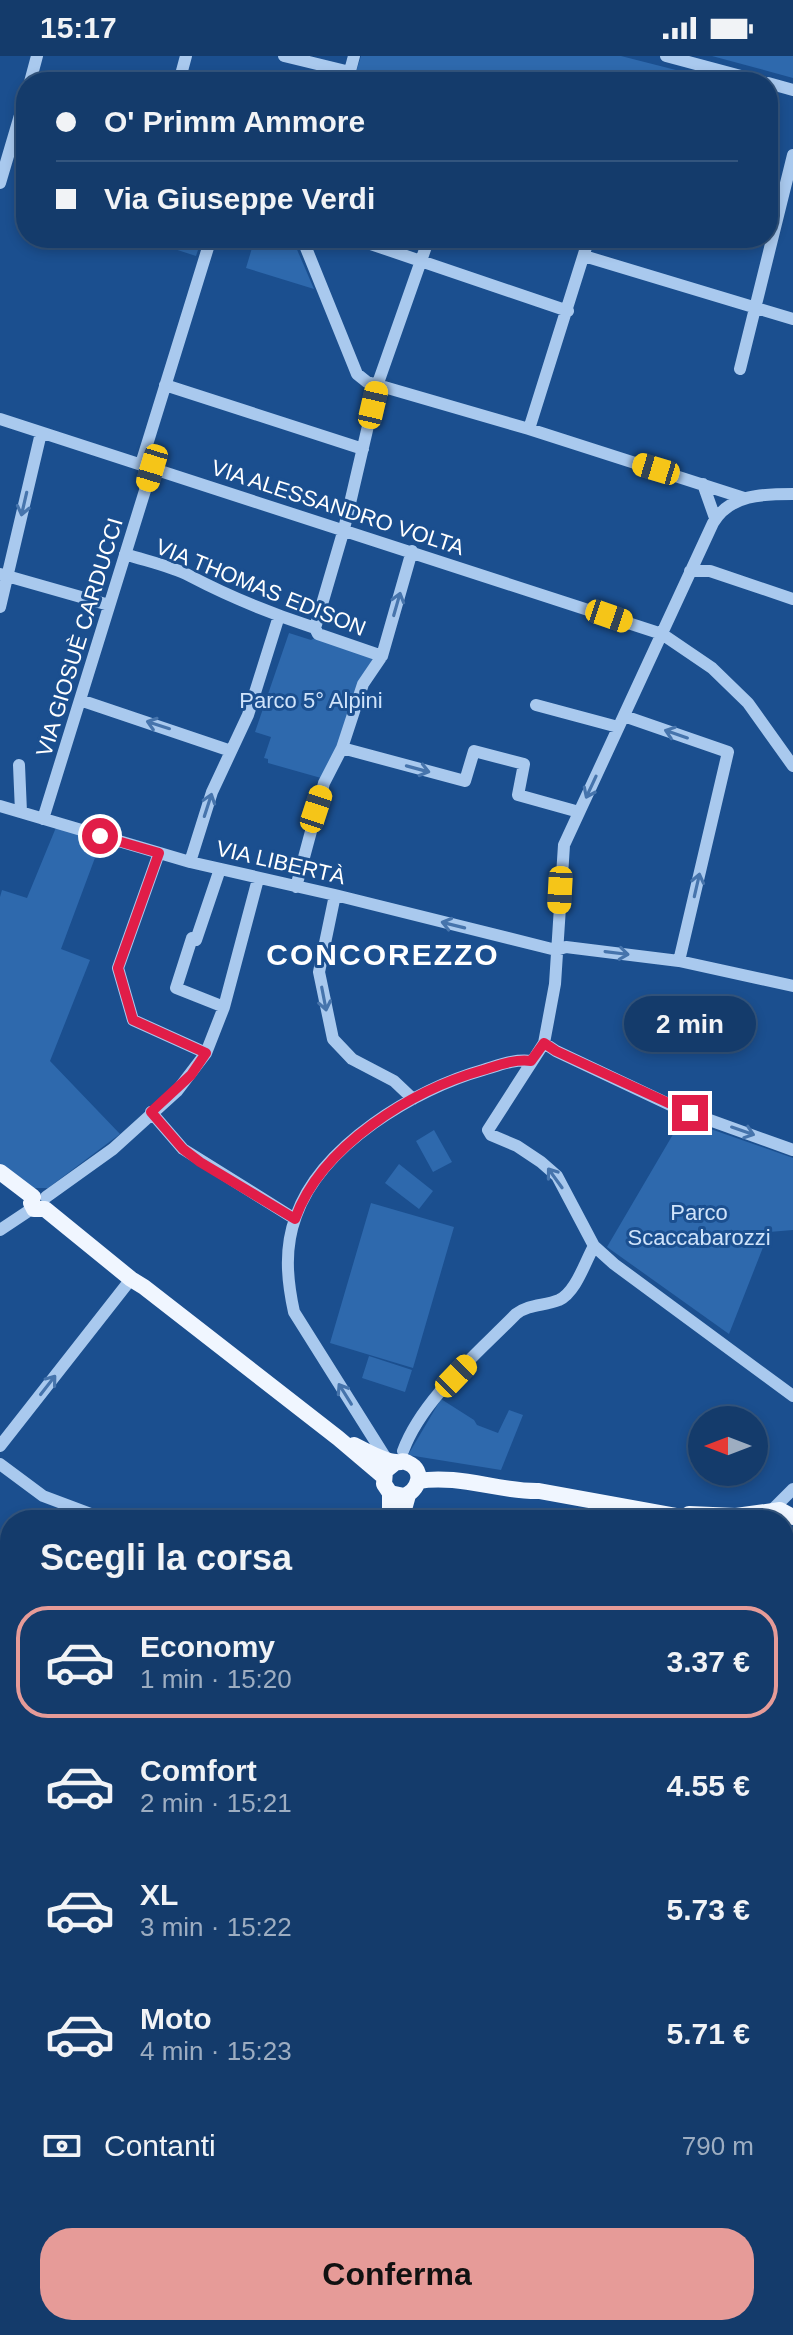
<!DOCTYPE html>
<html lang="it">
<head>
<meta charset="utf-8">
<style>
	body { margin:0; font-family:Helvetica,sans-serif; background:#214673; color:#f1f3f6; height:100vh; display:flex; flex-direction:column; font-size:30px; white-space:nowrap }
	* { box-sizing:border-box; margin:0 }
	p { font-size:26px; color:#9dadc1 }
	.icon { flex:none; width:44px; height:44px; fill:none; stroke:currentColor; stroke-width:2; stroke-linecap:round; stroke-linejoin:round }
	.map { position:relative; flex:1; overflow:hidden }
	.side { position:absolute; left:0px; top:1454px; width:794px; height:826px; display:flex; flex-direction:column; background:#143b6b; border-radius:32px 32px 0 0; box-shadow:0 4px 12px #0003,0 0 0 2px #33557e }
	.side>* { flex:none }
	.top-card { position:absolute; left:16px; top:16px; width:762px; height:176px; border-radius:32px; box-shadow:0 4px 12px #0003,0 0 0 2px #33557e; display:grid; align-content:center; height:176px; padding:0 40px; background:#143b6b }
	.needle { width:52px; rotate:270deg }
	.tools { position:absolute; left:688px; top:1350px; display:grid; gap:16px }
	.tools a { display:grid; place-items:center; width:80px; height:80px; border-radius:50%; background:#143b6b; box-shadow:0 4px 12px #0003,0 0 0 2px #33557e; font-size:40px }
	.end { position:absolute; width:36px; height:36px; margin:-18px; border:10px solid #e11d48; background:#fff; box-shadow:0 0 0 4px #fff }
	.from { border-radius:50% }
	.bubble { position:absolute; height:56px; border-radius:28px; background:#143b6b; box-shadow:0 4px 12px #0003,0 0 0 2px #33557e; font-size:26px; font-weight:600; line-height:56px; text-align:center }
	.car { position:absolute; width:24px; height:48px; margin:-24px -12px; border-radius:10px; box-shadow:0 0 6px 2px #0007; background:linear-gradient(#f5c518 24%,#345 0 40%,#f5c518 0 76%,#345 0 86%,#f5c518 0) }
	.top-card b { display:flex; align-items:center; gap:28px; height:76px; font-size:30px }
	.top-card b+b { border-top:2px solid #33557e }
	.top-card i { width:20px; height:20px; background:#f1f3f6 }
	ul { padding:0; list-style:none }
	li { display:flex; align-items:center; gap:24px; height:112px; margin:0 16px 12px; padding:0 24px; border:4px solid transparent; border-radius:32px }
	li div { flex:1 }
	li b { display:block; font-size:30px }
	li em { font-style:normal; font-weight:600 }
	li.selected { border-color:#e69b98 }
	li>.icon { width:72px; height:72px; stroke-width:1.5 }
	h2 { padding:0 40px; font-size:36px; line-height:96px }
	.pay { display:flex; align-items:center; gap:20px; height:88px; padding:0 40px; font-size:30px }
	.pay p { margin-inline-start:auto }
	.button { display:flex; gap:16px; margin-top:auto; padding:16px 40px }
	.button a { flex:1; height:92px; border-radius:32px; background:#e69b98; color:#111; font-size:32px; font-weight:600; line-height:92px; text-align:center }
	.status { display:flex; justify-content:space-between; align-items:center; height:56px; padding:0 40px; background:#143b6b; direction:ltr }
	.status svg { height:22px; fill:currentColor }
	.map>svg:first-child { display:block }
</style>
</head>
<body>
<div class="status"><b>15:17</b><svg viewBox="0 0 49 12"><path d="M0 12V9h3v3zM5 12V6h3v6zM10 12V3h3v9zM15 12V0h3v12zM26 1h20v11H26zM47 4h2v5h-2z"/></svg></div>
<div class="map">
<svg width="793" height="2279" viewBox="0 0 793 2279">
	<defs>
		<pattern id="cemetery-stones" width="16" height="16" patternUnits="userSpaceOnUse" patternTransform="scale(2)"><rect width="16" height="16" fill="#2e69ad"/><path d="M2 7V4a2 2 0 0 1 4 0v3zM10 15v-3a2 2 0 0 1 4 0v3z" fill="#4d80b9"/></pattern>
	</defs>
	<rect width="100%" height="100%" fill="#1b4f8f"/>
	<path fill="#2e69ad" d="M361,0H621L723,26H353Z
		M712,0H793V22Z
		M151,182H202L196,200L156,187Z
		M255,182H292L314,233L246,212Z
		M289,577L311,584L319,580L374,599L338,693L321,722L268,707V703L264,702L271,681L255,676Z
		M57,769L102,783L61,893L90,904L50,1005L120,1078L48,1132H31L0,1108V841L2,834L27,842Z
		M682,1063L793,1102V1174L769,1176L729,1278L607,1191Z
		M434,1074L452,1106L433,1116L416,1085Z
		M399,1108L433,1135L419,1153L385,1127Z
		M371,1147L454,1171L413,1312L330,1287Z
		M369,1300L412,1314L405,1336L362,1322Z
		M441,1343L474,1364L477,1369L498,1377L509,1354L523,1359L501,1414L408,1399Z
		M0,1946L10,1948V2039L0,2150Z
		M0,2187L10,2190V2265L0,2262Z
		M26,2270H110L135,2279H37L38,2274Z"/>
	<path fill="url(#cemetery-stones)" d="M784,1511L793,1512V1672L784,1669Z"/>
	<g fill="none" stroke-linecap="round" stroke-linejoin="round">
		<path stroke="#a9c9ee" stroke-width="12" d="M284,0L350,16
			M666,0L763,26
			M30,26L37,0
			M179,26L186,0
			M347,26L354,0
			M768,27L793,34
			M0,127L26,39
			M302,182L357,318L367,326L529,373L744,442
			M353,182L568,255
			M584,200L793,263
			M740,313L793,99
			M165,329L363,393
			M0,363L662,578L712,612L748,647L793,710
			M529,373L589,182
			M141,408L211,182
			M703,428L715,462
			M793,438C763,438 730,438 713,467L564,789L555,928L544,987L488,1074L491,1079L517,1090L541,1106L557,1120L594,1190L614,1208L793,1340
			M125,498C146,505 171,510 190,520C230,541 272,558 315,572L318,578L382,600
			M690,515H710L793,543
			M0,518L109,549
			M0,551L41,377
			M315,572L344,473L378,327L429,182
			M80,644L231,695
			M536,649L618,671
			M624,660L728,696L679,905
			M342,692L465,725L474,695L524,708L518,739L579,756
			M19,709L21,756
			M0,750L190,806L335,839L556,894L566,891L679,905L793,930
			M43,763L152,412
			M159,797L118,912L133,964L206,997
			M190,806L212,736L248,659L279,560
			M220,813L196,884L192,882L176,932L224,951
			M296,831L324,727L342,692L363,628L382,600L412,495
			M335,839L319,916L333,983L352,1003L394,1025L413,1043
			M544,987L556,995L679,1053L793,1094
			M151,1056L183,1093L295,1163
			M46,1141L113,1093L177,1035L206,997L224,951L258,823
			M0,1174L33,1152
			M0,1390L131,1223
			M403,1395C422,1343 478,1297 516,1258C529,1248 544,1250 559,1244C576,1236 585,1206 594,1190
			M387,1404L294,1256C287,1224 284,1192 296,1160C321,1089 415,1033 483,1014C500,1009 514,1003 531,1005
			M0,1408L43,1440L107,1464
			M770,1456L793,1433
			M0,1541L10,1545
			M0,1620L10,1623
			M0,1725L10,1728
			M0,1900L10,1903"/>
		<path stroke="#f0f6ff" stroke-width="16" d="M0,1116L33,1141
			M33,1141L31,1147L34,1153H45L131,1223L144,1231L338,1382L384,1421
			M354,1389C367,1395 382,1405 396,1406C404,1407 400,1403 408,1407C426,1415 418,1435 404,1440L390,1437L384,1428L385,1415L396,1406
			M418,1425C459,1418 499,1436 539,1435L699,1464
			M689,1458L736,1460L780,1454L793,1461
			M390,1464V1437
			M401,1464L408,1439
			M784,1491L793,1485
			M173,2279L175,2270"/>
	</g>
	<defs><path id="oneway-shaft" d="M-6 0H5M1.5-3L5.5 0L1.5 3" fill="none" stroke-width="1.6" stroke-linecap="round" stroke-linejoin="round" transform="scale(2)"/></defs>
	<g stroke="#4674ac">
		<use href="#oneway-shaft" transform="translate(24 448) rotate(103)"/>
		<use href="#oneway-shaft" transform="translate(397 548) rotate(-74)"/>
		<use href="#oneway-shaft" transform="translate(158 669) rotate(-162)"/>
		<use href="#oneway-shaft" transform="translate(676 678) rotate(-161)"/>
		<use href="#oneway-shaft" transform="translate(418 713) rotate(15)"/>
		<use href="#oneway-shaft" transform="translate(591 731) rotate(115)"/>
		<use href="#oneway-shaft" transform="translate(208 749) rotate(-72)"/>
		<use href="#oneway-shaft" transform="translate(697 829) rotate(-77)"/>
		<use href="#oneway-shaft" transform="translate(453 869) rotate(-166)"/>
		<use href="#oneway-shaft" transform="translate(617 897) rotate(7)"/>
		<use href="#oneway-shaft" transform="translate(324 943) rotate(79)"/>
		<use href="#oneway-shaft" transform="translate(743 1075) rotate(19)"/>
		<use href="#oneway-shaft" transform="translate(555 1122) rotate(-126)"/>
		<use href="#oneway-shaft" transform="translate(48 1329) rotate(-52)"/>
		<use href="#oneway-shaft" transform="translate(345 1338) rotate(-122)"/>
	</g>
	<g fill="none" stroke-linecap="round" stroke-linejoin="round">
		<path stroke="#e11d48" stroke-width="10" d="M100,780L159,797L118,912L133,964L206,997L191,1019L151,1056L183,1093L200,1106L295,1163C321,1090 412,1034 483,1014C499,1009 514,1003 531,1005L544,987L556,995L690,1057"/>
	</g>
	<g text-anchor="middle" stroke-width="6" stroke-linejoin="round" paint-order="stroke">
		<g font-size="22" fill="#fff" stroke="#1b4f8f">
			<text transform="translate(338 451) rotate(18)" y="8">VIA ALESSANDRO VOLTA</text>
			<text transform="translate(261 531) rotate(22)" y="8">VIA THOMAS EDISON</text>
			<text transform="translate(79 581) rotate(-73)" y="8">VIA GIOSUÈ CARDUCCI</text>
			<text transform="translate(281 806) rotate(13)" y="8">VIA LIBERTÀ</text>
		</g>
		<g font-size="22" fill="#cfe3fa" stroke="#1b4f8f">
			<text x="311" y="652">Parco 5° Alpini</text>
			<text x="699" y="1164">Parco<tspan x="699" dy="25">Scaccabarozzi</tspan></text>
		</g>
		<g font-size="30" font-weight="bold" letter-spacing="2" fill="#fff" stroke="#1b4f8f">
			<text x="383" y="909">CONCOREZZO</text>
		</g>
	</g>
</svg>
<div class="tools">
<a><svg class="needle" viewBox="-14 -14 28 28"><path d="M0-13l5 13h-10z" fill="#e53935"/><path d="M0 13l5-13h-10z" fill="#9dadc1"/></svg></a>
</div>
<i class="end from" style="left:100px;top:780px"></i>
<i class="end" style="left:690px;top:1057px"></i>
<div class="bubble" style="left:624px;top:940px;width:132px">2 min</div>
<i class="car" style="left:373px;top:349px;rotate:13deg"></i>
<i class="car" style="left:152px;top:412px;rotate:197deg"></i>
<i class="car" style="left:656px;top:413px;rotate:287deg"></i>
<i class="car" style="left:609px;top:560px;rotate:109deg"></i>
<i class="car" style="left:316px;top:753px;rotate:18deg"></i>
<i class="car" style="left:560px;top:834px;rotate:183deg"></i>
<i class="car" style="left:456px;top:1320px;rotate:44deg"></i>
<div class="top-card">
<b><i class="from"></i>O' Primm Ammore</b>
<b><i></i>Via Giuseppe Verdi</b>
</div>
<section class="side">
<h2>Scegli la corsa</h2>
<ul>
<li class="selected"><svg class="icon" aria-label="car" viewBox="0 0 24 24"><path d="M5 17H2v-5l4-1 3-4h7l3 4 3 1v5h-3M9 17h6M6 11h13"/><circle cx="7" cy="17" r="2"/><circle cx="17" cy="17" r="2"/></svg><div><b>Economy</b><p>1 min · 15:20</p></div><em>3.37 €</em></li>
<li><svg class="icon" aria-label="car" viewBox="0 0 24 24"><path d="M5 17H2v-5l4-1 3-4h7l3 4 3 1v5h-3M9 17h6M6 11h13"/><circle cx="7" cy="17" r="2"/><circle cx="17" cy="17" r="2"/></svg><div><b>Comfort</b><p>2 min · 15:21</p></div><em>4.55 €</em></li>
<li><svg class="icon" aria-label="car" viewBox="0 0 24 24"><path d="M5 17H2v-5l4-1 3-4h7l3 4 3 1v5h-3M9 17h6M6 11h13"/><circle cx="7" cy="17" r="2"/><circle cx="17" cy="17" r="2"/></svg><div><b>XL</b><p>3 min · 15:22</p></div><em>5.73 €</em></li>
<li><svg class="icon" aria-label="car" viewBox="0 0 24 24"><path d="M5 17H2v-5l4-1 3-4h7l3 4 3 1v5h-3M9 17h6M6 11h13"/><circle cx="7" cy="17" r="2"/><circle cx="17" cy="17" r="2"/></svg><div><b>Moto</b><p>4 min · 15:23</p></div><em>5.71 €</em></li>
</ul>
<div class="pay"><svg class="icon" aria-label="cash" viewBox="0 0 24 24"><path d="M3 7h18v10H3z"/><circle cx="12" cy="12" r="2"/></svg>Contanti<p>790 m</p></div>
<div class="button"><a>Conferma</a></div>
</section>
</div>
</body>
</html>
